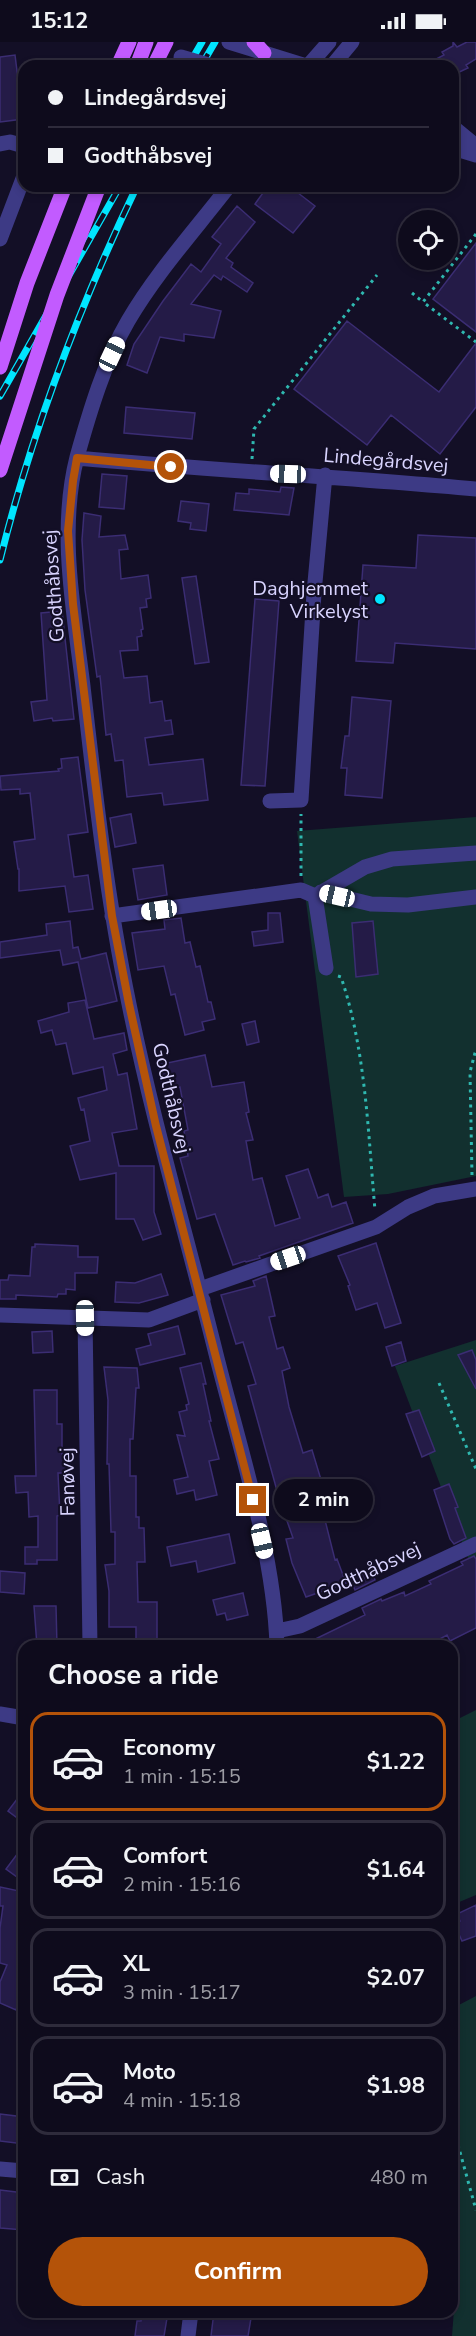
<!DOCTYPE html>
<html lang="en">
<head>
<meta charset="utf-8">
<style>
	body { margin:0; font-family:"Nunito Sans",sans-serif; background:#171425; color:#f1f3f6; height:100vh; display:flex; flex-direction:column; font-size:22px; white-space:nowrap }
	* { box-sizing:border-box; margin:0 }
	p { font-size:20px; color:#9b9ba3 }
	.icon { flex:none; width:33px; height:33px; fill:none; stroke:currentColor; stroke-width:2; stroke-linecap:round; stroke-linejoin:round }
	.map { position:relative; flex:1; overflow:hidden }
	.sheet { position:absolute; left:18px; top:1598px; width:440px; height:678px; display:flex; flex-direction:column; background:#0e0b1c; border-radius:18px; box-shadow:0 3px 9px #0003,0 0 0 2px #2e2b3b }
	.sheet>* { flex:none }
	.guide { position:absolute; left:18px; top:18px; width:441px; height:132px; border-radius:18px; box-shadow:0 3px 9px #0003,0 0 0 2px #2e2b3b; display:grid; align-content:center; height:132px; padding:0 30px; background:#0e0b1c }
	.controls { position:absolute; left:398px; top:168px; display:grid; gap:12px }
	.controls a { display:grid; place-items:center; width:60px; height:60px; border-radius:50%; background:#0e0b1c; box-shadow:0 3px 9px #0003,0 0 0 2px #2e2b3b; font-size:30px }
	.end { position:absolute; width:27px; height:27px; margin:-14px; border:8px solid #b45309; background:#fff; box-shadow:0 0 0 3px #fff }
	.from { border-radius:50% }
	.bubble { position:absolute; height:42px; border-radius:21px; background:#0e0b1c; box-shadow:0 3px 9px #0003,0 0 0 2px #2e2b3b; font-size:20px; font-weight:700; line-height:42px; text-align:center }
	.car { position:absolute; width:18px; height:36px; margin:-18px -9px; border-radius:8px; box-shadow:0 0 4px 2px #0007; background:linear-gradient(#fff 24%,#345 0 40%,#fff 0 76%,#345 0 86%,#fff 0) }
	.guide b { display:flex; align-items:center; gap:21px; height:57px; font-size:22px }
	.guide b+b { border-top:2px solid #2e2b3b }
	.guide i { width:15px; height:15px; background:#f1f3f6 }
	ul { padding:0; list-style:none }
	li { display:flex; align-items:center; gap:18px; height:99px; margin:0 12px 9px; padding:0 18px; border:3px solid #2e2b3b; border-radius:18px }
	li div { flex:1 }
	li b { display:block; font-size:22px }
	li em { font-style:normal; font-weight:700 }
	li.active { border-color:#b45309 }
	li>.icon { width:54px; height:54px; stroke-width:1.5 }
	h2 { padding:0 30px; font-size:27px; line-height:72px }
	.pay { display:flex; align-items:center; gap:15px; height:66px; padding:0 30px; font-size:22px }
	.pay p { margin-inline-start:auto }
	.primary-button { display:flex; gap:12px; margin-top:auto; padding:12px 30px }
	.primary-button a { flex:1; height:69px; border-radius:36px; background:#b45309; color:#fff; font-size:24px; font-weight:700; line-height:69px; text-align:center }
	.status { display:flex; justify-content:space-between; align-items:center; height:42px; padding:0 30px; background:#0e0b1c; direction:ltr }
	.status svg { height:16px; fill:currentColor }
	.map>svg:first-child { display:block }
</style>
</head>
<body>
<div class="status"><b>15:12</b><svg viewBox="0 0 49 12"><path d="M0 12V9h3v3zM5 12V6h3v6zM10 12V3h3v9zM15 12V0h3v12zM26 1h20v11H26zM47 4h2v5h-2z"/></svg></div>
<div class="map">
<svg width="476" height="2294" viewBox="0 0 476 2294">
	<rect width="100%" height="100%" fill="#130f26"/>
	<path fill="#12302f" d="M476,775V1134L388,1152L344,1155L297,789Z
		M476,1298V1537L395,1324Z
		M476,1668V1853L452,1863V1680Z
		M476,1954V2294H452L459,2202L452,2196V1971L455,1965Z"/>
	<path fill="#241b47" stroke="#3b2d73" stroke-width="1.5" d="M453,0L457,5L467,0H476V17L466,23L468,26L453,33V24H423L444,13L442,10L453,4Z
		M15,13L23,77L0,80V15Z
		M268,144H289L315,164L293,191L255,162Z
		M237,164L255,180L226,216L233,221L231,225L253,241L247,250L223,234L221,238L214,233L191,262L221,269L214,296L184,292V299L160,295L147,331L127,323L134,302L163,259L191,222L201,230L221,202L212,195Z
		M476,201V290L433,257Z
		M347,279L439,350L476,301V365L440,412L391,373L367,403L294,347Z
		M126,365L195,371L192,397L124,391Z
		M102,432L127,434L124,467L99,465Z
		M281,445L294,446L289,473L234,468L236,451L249,452V447L280,450Z
		M181,459L209,462L206,489L190,487L191,481L178,479Z
		M84,471L101,474L99,495L125,493L128,507L119,508L121,537L148,533L151,556L146,557L147,565L140,566L143,587L141,588L142,594L137,595L138,608L120,609L124,636L147,634L150,661L162,659L165,679L171,678L173,692L145,696L149,723L203,717L208,758L164,763L162,751L127,755L123,718L115,719L111,692L106,693L100,634L97,635L85,548L82,498Z
		M418,493L476,496V607L395,601L393,621L356,619L363,523L416,526Z
		M196,534L209,620L195,622L182,536Z
		M255,557L279,559L265,744L241,743Z
		M62,569L74,677L53,679L52,676L34,679L31,660L47,658L41,571Z
		M352,655L391,659L382,756L345,753L347,726H341L345,694H349Z
		M78,715L88,790L68,793L74,835L88,833L93,867L69,870L65,844L19,849V827H18L14,800L35,797L30,751L20,752V747L1,748L0,734L59,729L58,727L62,726L61,717Z
		M131,772L136,801L115,805L110,776Z
		M163,823L167,853L138,858L133,827Z
		M268,871H280L283,900L254,904L252,890L268,888Z
		M181,876L185,901L190,900L196,925L200,924L208,960H211L215,977L202,980L204,988L185,993L175,952L171,953L164,924L138,928L132,891L165,887L164,878Z
		M70,879L73,906L78,905L81,917L106,911L117,959L88,966L78,920L63,923L60,908L0,916V900L47,893L46,882Z
		M373,879L378,932L356,935L352,881Z
		M85,958L94,997L124,991L127,1008L113,1012L118,1033L127,1031L137,1087L112,1091L119,1124H154V1170L161,1192L143,1198L134,1177H116V1131L80,1138L70,1104L90,1099L84,1067L81,1068L78,1056L107,1048L103,1025L73,1032L66,1001L56,1003L52,988L41,991L38,979L69,970L68,961Z
		M255,979L259,1000L247,1003L242,982Z
		M205,1013L212,1045L244,1040L249,1070L246,1071L253,1098L246,1099L253,1138L262,1136L275,1184L300,1176L286,1134L308,1127L318,1156L328,1152L332,1165L346,1160L353,1181L259,1214L260,1216L246,1220L245,1219L233,1223L215,1172L197,1177L180,1116L188,1114L184,1089L188,1088L180,1045L163,1048L158,1023Z
		M376,1201L401,1281L385,1286L377,1261L356,1268L348,1244L350,1243L338,1214Z
		M35,1202L78,1204V1215H98L97,1231H75V1248L66,1247V1252H58L57,1255L16,1253V1257H0V1238H8L9,1233L30,1234L32,1205H35Z
		M161,1232L168,1253L139,1261L115,1260L116,1240L135,1241Z
		M266,1234L275,1274L269,1275L277,1307L283,1305L290,1326L282,1329L289,1365L303,1411L312,1408L322,1441L313,1444L324,1474L335,1518L337,1517L346,1541L306,1555L292,1521L286,1497L293,1496L279,1456L248,1344L256,1342L243,1300L236,1302L221,1253L255,1244L253,1239Z
		M178,1284L185,1312L140,1323L136,1307L151,1303L148,1292Z
		M52,1289L53,1310L33,1311L32,1290Z
		M401,1300L406,1319L392,1324L386,1305Z
		M472,1308L476,1318V1347L458,1313Z
		M201,1321L206,1342H203L211,1379H209L219,1417L209,1419L217,1453L196,1458L194,1448L177,1452L174,1438L188,1435L177,1393L185,1394L179,1370L187,1368L186,1363L189,1362L180,1326Z
		M104,1325L137,1326L139,1346H136L133,1397H130V1434H136V1475H139V1486H144L145,1520H137L138,1560H157V1598H136V1585H109V1549L105,1523L115,1522V1490H111L109,1422H107L108,1358Z
		M34,1348H57V1382H62V1412H69V1431H58L60,1473L57,1474V1518H37V1522H25V1505H38V1474L29,1475L28,1450L16,1451L15,1434H36Z
		M419,1368L435,1409L422,1415L406,1372Z
		M449,1442L458,1465L455,1466L466,1496L454,1502L450,1497L434,1448Z
		M229,1492L235,1521L198,1530L196,1519L171,1524L167,1505Z
		M474,1514L476,1517V1586L450,1599L447,1593L427,1604H301L365,1573L362,1566L381,1557L382,1559L404,1550L405,1554L431,1542L429,1539L463,1523L461,1520Z
		M0,1529L25,1531L24,1552L0,1550Z
		M363,1531L365,1536L373,1533L375,1538L355,1548L350,1536Z
		M243,1551L248,1573L227,1578L225,1571L217,1573L213,1558Z
		M34,1564H56L57,1604H37Z
		M24,1748V1781L8,1769Z
		M24,1803V1840L6,1827Z
		M0,1845L24,1850V1884L20,1900L24,1901V1957L20,1956L16,1968L0,1961V1940L7,1923L0,1921V1886L3,1864H0Z
		M476,1863V1894L462,1899L454,1881L460,1879L457,1872Z
		M0,2072L24,2075V2102L0,2099Z
		M0,2148L24,2151V2188L0,2186Z
		M142,2270H168L164,2294H135L137,2279H141Z
		M214,2270H252L248,2294H211Z"/>
	<g fill="none" stroke-linecap="round" stroke-linejoin="round">
		<path stroke="#2fb8b0" stroke-width="3" stroke-dasharray="3 4.5" stroke-linecap="butt" d="M476,192L423,260L476,300
			M412,251L423,260
			M252,417L254,387L377,233
			M301,834V772
			M338,934L341,935C366,1009 368,1091 375,1168
			M472,1133L470,1030L476,1007
			M439,1341L476,1427
			M452,2081L476,2168"/>
		<path stroke="#3d3a85" stroke-width="15" d="M229,0L306,24
			M308,24L329,0
			M332,24L352,0
			M453,85L476,104
			M0,102L10,100L24,104
			M453,106L476,113
			M229,144C195,188 156,231 128,279C105,318 89,372 77,415C58,489 74,570 83,644C95,750 107,857 129,962C153,1080 187,1195 216,1312C239,1404 274,1509 277,1604
			M0,197L24,134
			M77,416C210,428 343,435 476,447
			M270,759L301,758L314,551L325,433
			M321,850L371,862L408,863L476,855
			M315,854L365,825L392,817L476,811
			M112,874L301,848L315,854L326,926
			M200,1247L376,1185L408,1165L434,1154L476,1147
			M0,1273L149,1278L203,1258
			M85,1276L90,1604
			M277,1589L300,1584L476,1502
			M0,1672L24,1676
			M0,2127L24,2129
			M188,2294L191,2270"/>
		<path stroke="#c25bff" stroke-width="15" d="M254,0L264,11
			M118,24L129,0
			M137,24L146,0
			M154,24L166,0
			M0,325L27,241L65,144"/>
		<g stroke="#00e5ff" stroke-width="7">
			<path id="rail" d="M188,24L202,0
				M201,24L215,0
				M0,354L120,144
				M0,518C32,389 80,263 137,144"/>
		</g>
		<use href="#rail" stroke="#130f26" stroke-width="4.5" stroke-dasharray="14" stroke-linecap="butt"/>
		<path stroke="#3d3a85" stroke-width="15" d="M181,15L212,24"/>
		<path stroke="#c25bff" stroke-width="15" d="M0,428L57,253L99,144"/>
	</g>
	<g fill="none" stroke-linecap="round" stroke-linejoin="round">
		<path stroke="#b45309" stroke-width="8" d="M171,425L77,416L73,439L68,489L73,562L112,874L129,962L156,1084L253,1458"/>
	</g>
	<circle fill="#00e5ff" stroke="#130f26" stroke-width="2" cx="380" cy="557" r="6"/>
	<g text-anchor="middle" stroke-width="4.5" stroke-linejoin="round" paint-order="stroke">
		<g font-size="20" fill="#d9d4ff" stroke="#130f26">
			<text transform="translate(386 418) rotate(5)" y="7">Lindegårdsvej</text>
			<text transform="translate(53 544) rotate(-94)" y="7">Godthåbsvej</text>
			<text transform="translate(172 1056) rotate(77)" y="7">Godthåbsvej</text>
			<text transform="translate(67 1440) rotate(-91)" y="7">Fanøvej</text>
			<text transform="translate(368 1529) rotate(-25)" y="7">Godthåbsvej</text>
		</g>
		<g font-size="20" fill="#d9d4ff" stroke="#130f26" text-anchor="end">
			<text x="368" y="553">Daghjemmet<tspan x="368" dy="23">Virkelyst</tspan></text>
		</g>
	</g>
</svg>
<div class="controls">
<a><svg class="icon" aria-label="locate" viewBox="0 0 24 24"><circle cx="12" cy="12" r="6"/><path d="M12 2v4M12 18v4M2 12h4M18 12h4"/></svg></a>
</div>
<i class="end from" style="left:171px;top:425px"></i>
<i class="end" style="left:253px;top:1458px"></i>
<div class="bubble" style="left:274px;top:1437px;width:99px">2 min</div>
<i class="car" style="left:112px;top:312px;rotate:25deg"></i>
<i class="car" style="left:288px;top:432px;rotate:272deg"></i>
<i class="car" style="left:337px;top:854px;rotate:283deg"></i>
<i class="car" style="left:159px;top:868px;rotate:262deg"></i>
<i class="car" style="left:288px;top:1216px;rotate:251deg"></i>
<i class="car" style="left:85px;top:1276px;rotate:179deg"></i>
<i class="car" style="left:262px;top:1499px;rotate:167deg"></i>
<div class="guide">
<b><i class="from"></i>Lindegårdsvej</b>
<b><i></i>Godthåbsvej</b>
</div>
<section class="sheet">
<h2>Choose a ride</h2>
<ul>
<li class="active"><svg class="icon" aria-label="car" viewBox="0 0 24 24"><path d="M5 17H2v-5l4-1 3-4h7l3 4 3 1v5h-3M9 17h6M6 11h13"/><circle cx="7" cy="17" r="2"/><circle cx="17" cy="17" r="2"/></svg><div><b>Economy</b><p>1 min · 15:15</p></div><em>$1.22</em></li>
<li><svg class="icon" aria-label="car" viewBox="0 0 24 24"><path d="M5 17H2v-5l4-1 3-4h7l3 4 3 1v5h-3M9 17h6M6 11h13"/><circle cx="7" cy="17" r="2"/><circle cx="17" cy="17" r="2"/></svg><div><b>Comfort</b><p>2 min · 15:16</p></div><em>$1.64</em></li>
<li><svg class="icon" aria-label="car" viewBox="0 0 24 24"><path d="M5 17H2v-5l4-1 3-4h7l3 4 3 1v5h-3M9 17h6M6 11h13"/><circle cx="7" cy="17" r="2"/><circle cx="17" cy="17" r="2"/></svg><div><b>XL</b><p>3 min · 15:17</p></div><em>$2.07</em></li>
<li><svg class="icon" aria-label="car" viewBox="0 0 24 24"><path d="M5 17H2v-5l4-1 3-4h7l3 4 3 1v5h-3M9 17h6M6 11h13"/><circle cx="7" cy="17" r="2"/><circle cx="17" cy="17" r="2"/></svg><div><b>Moto</b><p>4 min · 15:18</p></div><em>$1.98</em></li>
</ul>
<div class="pay"><svg class="icon" aria-label="cash" viewBox="0 0 24 24"><path d="M3 7h18v10H3z"/><circle cx="12" cy="12" r="2"/></svg>Cash<p>480 m</p></div>
<div class="primary-button"><a>Confirm</a></div>
</section>
</div>
</body>
</html>
